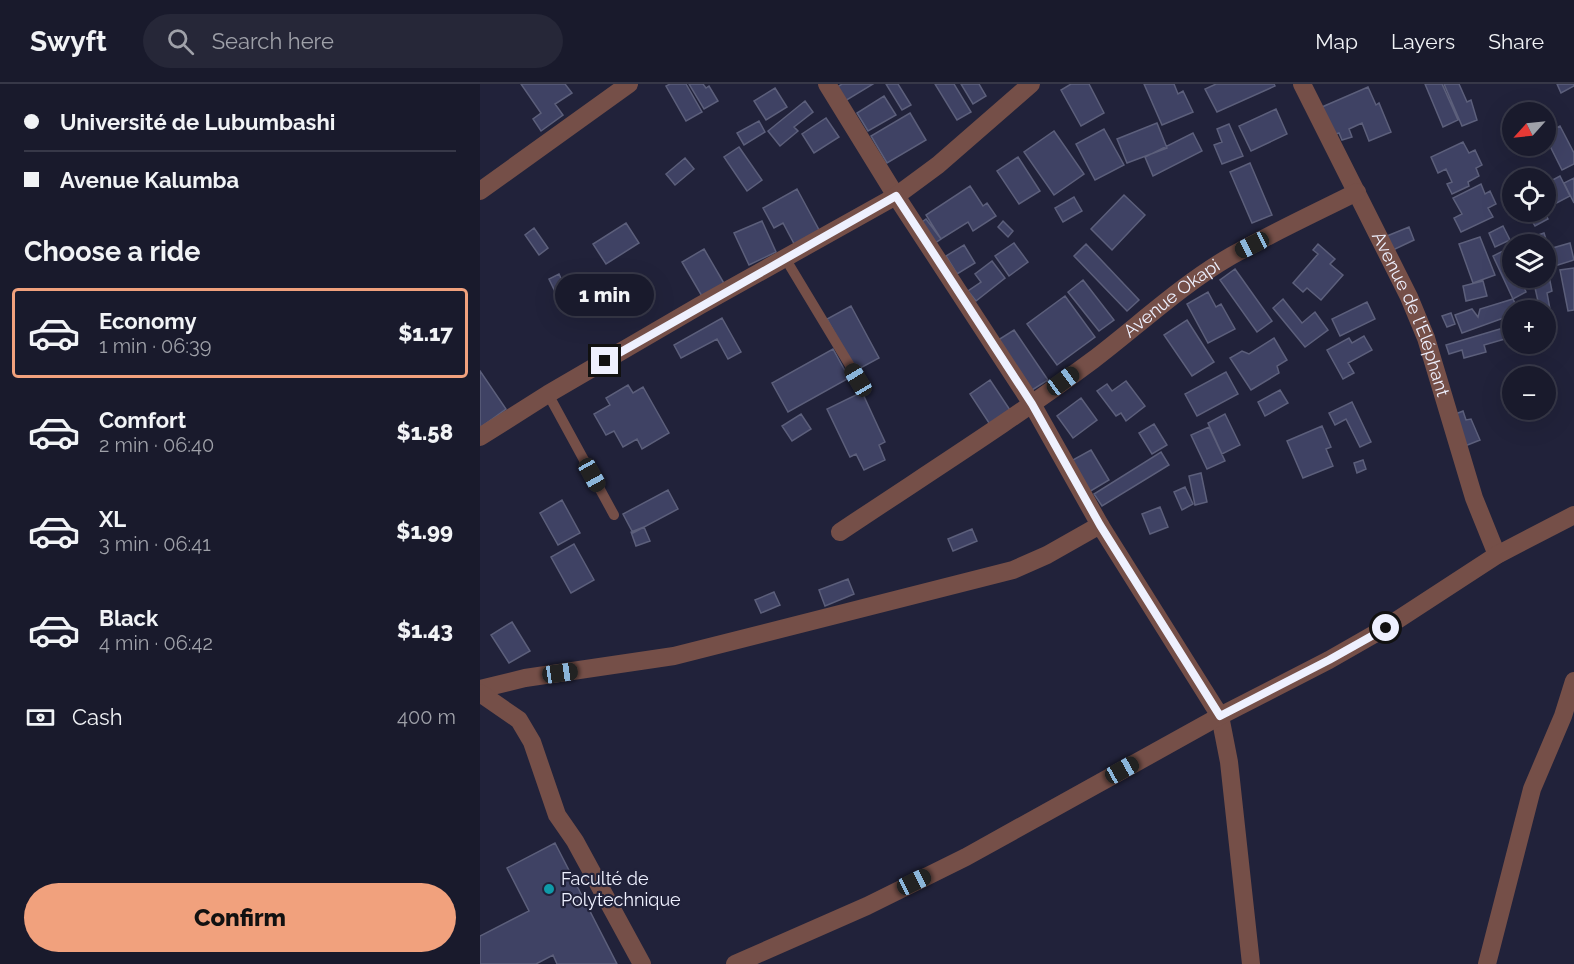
<!DOCTYPE html>
<html lang="en">
<head>
<meta charset="utf-8">
<style>
	body { margin:0; font-family:Raleway,sans-serif; background:#262738; color:#f1f3f6; height:100vh; display:flex; flex-direction:column; font-size:22px; white-space:nowrap }
	* { box-sizing:border-box; margin:0 }
	p { font-size:20px; color:#9fa1a9 }
	.icon { flex:none; width:33px; height:33px; fill:none; stroke:currentColor; stroke-width:2; stroke-linecap:round; stroke-linejoin:round }
	.map { position:relative; flex:1; overflow:hidden }
	.sheet { display:flex; flex-direction:column; background:#191a2c; width:480px }
	.sheet>* { flex:none }
	.hud { display:grid; align-content:center; height:132px; padding:0 24px; background:#191a2c }
	.needle { width:39px; rotate:243deg }
	.controls { position:absolute; left:1022px; top:18px; display:grid; gap:12px }
	.controls a { display:grid; place-items:center; width:54px; height:54px; border-radius:50%; background:#191a2c; box-shadow:0 6px 24px #0002,0 0 0 2px #373848; font-size:30px }
	.end { position:absolute; width:27px; height:27px; margin:-14px; border:8px solid #eef0fe; background:#111; box-shadow:0 0 0 3px #111 }
	.from { border-radius:50% }
	.bubble { position:absolute; height:42px; border-radius:21px; background:#191a2c; box-shadow:0 6px 24px #0002,0 0 0 2px #373848; font-size:20px; font-weight:800; line-height:42px; text-align:center }
	.car { position:absolute; width:18px; height:36px; margin:-18px -9px; border-radius:8px; box-shadow:0 0 4px 2px #0007; background:linear-gradient(#222 24%,#8ab4d8 0 40%,#222 0 76%,#8ab4d8 0 86%,#222 0) }
	.hud b { display:flex; align-items:center; gap:21px; height:57px; font-size:22px }
	.hud b+b { border-top:2px solid #373848 }
	.hud i { width:15px; height:15px; background:#f1f3f6 }
	ul { padding:0; list-style:none }
	li { display:flex; align-items:center; gap:18px; height:90px; margin:0 12px 9px; padding:0 12px; border:3px solid transparent; border-radius:6px }
	li div { flex:1 }
	li b { display:block; font-size:22px }
	li em { font-style:normal; font-weight:800 }
	li.active { border-color:#f1a17d }
	li>.icon { width:54px; height:54px; stroke-width:1.5 }
	h2 { padding:0 24px; font-size:27px; line-height:72px }
	.pay { display:flex; align-items:center; gap:15px; height:66px; padding:0 24px; font-size:22px }
	.pay p { margin-inline-start:auto }
	.cta { display:flex; gap:12px; margin-top:auto; padding:12px 24px }
	.cta a { flex:1; height:69px; border-radius:36px; background:#f1a17d; color:#111; font-size:24px; font-weight:800; line-height:69px; text-align:center }
	header { display:flex; align-items:center; gap:36px; box-sizing:border-box; height:84px; padding:0 30px; background:#191a2c; border-bottom:2px solid #373848 }
	header strong { font-size:28px }
	nav { display:flex; gap:33px; margin-inline-start:auto; font-size:21px }
	.search { width:420px; height:54px; background:#262738; display:flex; align-items:center; gap:15px; box-sizing:border-box; padding:0 21px; border-radius:33px; color:#9fa1a9; font-size:22px }
	main { display:flex; flex:1; min-height:0 }
	.map>svg:first-child { display:block }
</style>
</head>
<body>
<header>
<strong>Swyft</strong>
<div class="search"><svg class="icon" aria-label="search" viewBox="0 0 24 24"><circle cx="10" cy="10" r="6"/><path d="M15 15l6 6"/></svg>Search here</div>
<nav><a>Map</a><a>Layers</a><a>Share</a></nav>
</header>
<main>
<section class="sheet">
<div class="hud">
<b><i class="from"></i>Université de Lubumbashi</b>
<b><i></i>Avenue Kalumba</b>
</div>
<h2>Choose a ride</h2>
<ul>
<li class="active"><svg class="icon" aria-label="car" viewBox="0 0 24 24"><path d="M5 17H2v-5l4-1 3-4h7l3 4 3 1v5h-3M9 17h6M6 11h13"/><circle cx="7" cy="17" r="2"/><circle cx="17" cy="17" r="2"/></svg><div><b>Economy</b><p>1 min · 06:39</p></div><em>$1.17</em></li>
<li><svg class="icon" aria-label="car" viewBox="0 0 24 24"><path d="M5 17H2v-5l4-1 3-4h7l3 4 3 1v5h-3M9 17h6M6 11h13"/><circle cx="7" cy="17" r="2"/><circle cx="17" cy="17" r="2"/></svg><div><b>Comfort</b><p>2 min · 06:40</p></div><em>$1.58</em></li>
<li><svg class="icon" aria-label="car" viewBox="0 0 24 24"><path d="M5 17H2v-5l4-1 3-4h7l3 4 3 1v5h-3M9 17h6M6 11h13"/><circle cx="7" cy="17" r="2"/><circle cx="17" cy="17" r="2"/></svg><div><b>XL</b><p>3 min · 06:41</p></div><em>$1.99</em></li>
<li><svg class="icon" aria-label="car" viewBox="0 0 24 24"><path d="M5 17H2v-5l4-1 3-4h7l3 4 3 1v5h-3M9 17h6M6 11h13"/><circle cx="7" cy="17" r="2"/><circle cx="17" cy="17" r="2"/></svg><div><b>Black</b><p>4 min · 06:42</p></div><em>$1.43</em></li>
</ul>
<div class="pay"><svg class="icon" aria-label="cash" viewBox="0 0 24 24"><path d="M3 7h18v10H3z"/><circle cx="12" cy="12" r="2"/></svg>Cash<p>400 m</p></div>
<div class="cta"><a>Confirm</a></div>
</section>
<div class="map">
<svg width="1094" height="880" viewBox="0 0 1094 880">
	<rect width="100%" height="100%" fill="#21223a"/>
	<path fill="#3f4264" stroke="#5c5f7b" stroke-width="1.5" d="M41,0H85L92,9L75,20L83,31L61,47L53,35L61,29Z
		M190,0H206L222,28L206,37L186,2Z
		M209,0H223L226,4L229,2L238,17L224,25Z
		M362,0H393L365,17L357,3Z
		M406,0H418L431,21L422,26Z
		M455,0H474L491,28L477,36Z
		M481,0H499L506,12L493,20Z
		M591,0H609L624,29L601,42L581,6Z
		M664,0H694L698,10L703,7L713,28L682,41Z
		M736,0H794L795,2L737,28L725,5Z
		M945,0H962L978,36L963,43Z
		M964,0H979L987,18L991,16L997,36L982,42Z
		M1077,0H1094V2L1081,9Z
		M888,3L896,21L899,19L911,48L889,57L882,39L869,45L872,53L862,56L859,49L853,51L842,23Z
		M295,4L307,23L286,36L274,17Z
		M404,12L416,31L388,47L377,29Z
		M325,17L333,28L314,43L318,47L300,62L288,47Z
		M796,25L807,50L771,67L759,42Z
		M430,29L446,56L407,79L391,52Z
		M346,34L359,53L334,69L322,50Z
		M279,37L285,48L264,61L257,49Z
		M677,39L687,64L647,79L637,55Z
		M749,40L763,72L742,80L734,61L742,58L737,45Z
		M1080,42L1094,69V80L1082,86L1065,52V50Z
		M624,45L644,81L615,96L596,60Z
		M574,47L604,90L574,111L544,68Z
		M713,49L722,67L673,92L665,73Z
		M983,58L989,69L995,66L1002,81L996,84L999,92L988,98L989,102L972,110L967,100L972,98L966,85L958,89L951,73Z
		M259,63L282,96L267,107L244,73Z
		M538,73L560,107L539,120L517,87Z
		M205,74L214,85L195,101L186,90Z
		M770,79L792,131L772,139L750,88Z
		M1080,92L1090,112L1065,125V100Z
		M1094,94V119L1084,99Z
		M1001,100L1005,110L1010,107L1016,120L1008,124L1013,133L981,148L974,134L982,130L973,114Z
		M490,102L503,122L507,119L516,132L493,147L488,138L461,155L446,131Z
		M317,105L345,157L320,171L303,139L294,144L283,124Z
		M644,111L665,131L632,166L611,145Z
		M594,113L602,127L583,138L575,124Z
		M1047,128H1064L1068,135L1055,142Z
		M446,135L461,155L452,161L438,141Z
		M282,137L296,168L269,181L254,149Z
		M523,137L533,147L528,153L518,143Z
		M146,139L159,159L126,180L113,160Z
		M1023,142L1030,156L1015,163L1009,149Z
		M929,143L934,156L913,166L907,152Z
		M54,144L68,164L59,171L45,151Z
		M1064,149L1069,165L1090,159L1094,176L1065,185V160H1045L1043,156Z
		M1000,153L1015,191L993,199L979,160Z
		M534,159L548,178L529,192L515,172Z
		M606,160L659,216L647,227L594,172Z
		M838,160L855,175L850,180L863,191L841,216L827,204L823,208L813,199L838,170L833,166Z
		M1032,160V194H1040L1046,208L1033,215L1013,172L1027,165L1026,162Z
		M484,161L495,179L477,190L466,172Z
		M224,165L245,201L223,214L202,178Z
		M512,177L525,194L496,217L488,207L501,198L495,190Z
		M1094,184V226L1088,227L1080,186Z
		M755,185L792,237L777,248L740,196Z
		M79,190L92,218L82,222L69,195Z
		M1065,192H1069L1072,207L1067,209L1070,225L1060,226L1053,195Z
		M603,196L634,236L619,247L588,208Z
		M1003,197L1007,212L986,217L983,202Z
		M728,208L736,223L741,220L755,245L728,259L707,220Z
		M585,212L615,253L577,281L547,240Z
		M803,215L822,239L835,228L848,246L825,263L793,224Z
		M1033,215L1038,226H1032V231L982,249L975,231L992,225L998,233L1000,225Z
		M887,218L895,235L860,252L852,235Z
		M371,222L399,274L375,287L347,235Z
		M971,229L975,240L967,243L962,232Z
		M242,234L261,268L248,275L237,255L201,274L194,261Z
		M707,236L734,278L712,292L684,251Z
		M1030,242L1032,253L1004,261L1006,268L984,274L982,266L969,270L966,261Z
		M534,246L568,296L549,308L515,258Z
		M884,252L892,266L868,279L874,289L863,295L847,266L869,254L872,259Z
		M794,254L807,276L797,282L799,289L771,306L750,274L762,267L769,270Z
		M353,265L369,294L308,328L292,299Z
		M0,287L26,325L0,344Z
		M746,288L758,310L717,332L705,310Z
		M510,296L532,329L511,342L490,310Z
		M646,297L665,322L646,337L641,329L636,332L617,307L627,300L632,307Z
		M148,301L153,309L163,303L189,349L162,365L157,355L143,363L134,347L126,351L114,330L130,321L126,314Z
		M800,306L808,319L785,332L778,318Z
		M382,308L405,358L399,361L405,376L384,386L376,370L370,373L347,325Z
		M601,314L617,336L593,354L577,332Z
		M872,318L891,358L880,363L866,335L855,341L849,329Z
		M983,327L986,336L991,335L1000,356L985,362L973,331Z
		M321,330L331,345L312,357L302,342Z
		M745,330L760,361L742,370L728,339Z
		M674,340L687,361L672,370L659,349Z
		M842,342L851,363L846,365L853,382L823,394L807,357Z
		M729,343L745,377L727,385L711,351Z
		M611,366L629,396L609,408L591,377Z
		M681,368L689,381L622,422L614,410Z
		M883,376L886,385L877,389L874,379Z
		M721,389L727,418L715,421L709,392Z
		M705,403L713,420L702,426L694,408Z
		M188,406L198,425L153,449L143,430Z
		M82,416L100,449L78,461L60,429Z
		M680,423L688,443L670,450L662,430Z
		M164,443L170,457L156,462L151,448Z
		M492,445L497,457L473,467L468,455Z
		M94,460L114,496L91,509L71,473Z
		M368,495L374,510L345,522L339,506Z
		M294,508L300,521L281,529L275,516Z
		M32,538L50,567L29,579L11,551Z
		M75,759L137,880H77L73,871L56,880H0V852L49,827L27,784Z"/>
	<g fill="none" stroke-linecap="round" stroke-linejoin="round">
		<path stroke="#754f48" stroke-width="10" d="M305,174L378,295
			M68,310L134,431"/>
		<g stroke="#754f48" stroke-width="18">
			<path d="M347,0L416,112L552,320L620,441L740,632L749,678L771,880"/>
			<path id="s1" d="M822,0L929,213L946,254L994,414L1017,471"/>
			<path d="M0,107L149,0"/>
			<path d="M0,353L68,310L219,222L416,112L458,81L551,0"/>
			<path id="s2" d="M360,448C445,391 531,337 613,276C659,241 701,201 751,172C792,149 835,129 877,108"/>
			<path d="M0,605L45,594L194,572L533,486L567,471L620,441"/>
			<path d="M0,609L39,636L52,658L77,731L95,757L162,880"/>
			<path d="M255,880L387,822L486,773L740,632L849,576L905,544L1017,471L1094,431"/>
			<path d="M1007,880L1052,705L1083,632L1094,597"/>
		</g>
	</g>
	<g fill="none" stroke-linecap="round" stroke-linejoin="round">
		<path stroke="#eef0fe" stroke-width="8" d="M125,277L416,112L552,320L620,441L740,632L849,576L906,544"/>
	</g>
	<circle fill="#0f9aa8" stroke="#21223a" stroke-width="2" cx="69" cy="805" r="6"/>
	<g text-anchor="middle" stroke-width="4.5" stroke-linejoin="round" paint-order="stroke">
		<g font-size="18" fill="#eef0fe" stroke="#21223a">
			<text dy="6" stroke="none"><textPath href="#s2" startOffset="406">Avenue Okapi</textPath></text>
			<text dy="6" stroke="none"><textPath href="#s1" startOffset="255">Avenue de l'Eléphant</textPath></text>
		</g>
		<g font-size="18" fill="#eef0fe" stroke="#21223a" text-anchor="start">
			<text x="81" y="801">Faculté de<tspan x="81" dy="21">Polytechnique</tspan></text>
		</g>
	</g>
</svg>
<div class="controls">
<a><svg class="needle" viewBox="-14 -14 28 28"><path d="M0-13l5 13h-10z" fill="#e53935"/><path d="M0 13l5-13h-10z" fill="#9fa1a9"/></svg></a>
<a><svg class="icon" aria-label="locate" viewBox="0 0 24 24"><circle cx="12" cy="12" r="6"/><path d="M12 2v4M12 18v4M2 12h4M18 12h4"/></svg></a>
<a><svg class="icon" aria-label="layers" viewBox="0 0 24 24"><path d="M12 4l9 5-9 5-9-5zM3 14l9 5 9-5"/></svg></a>
<a>+</a>
<a>−</a>
</div>
<i class="end from" style="left:906px;top:544px"></i>
<i class="end" style="left:125px;top:277px"></i>
<div class="bubble" style="left:75px;top:190px;width:99px">1 min</div>
<i class="car" style="left:772px;top:161px;rotate:243deg"></i>
<i class="car" style="left:378px;top:296px;rotate:329deg"></i>
<i class="car" style="left:583px;top:297px;rotate:54deg"></i>
<i class="car" style="left:112px;top:391px;rotate:151deg"></i>
<i class="car" style="left:80px;top:589px;rotate:82deg"></i>
<i class="car" style="left:642px;top:686px;rotate:61deg"></i>
<i class="car" style="left:434px;top:798px;rotate:64deg"></i>
</div>
</main>
</body>
</html>
